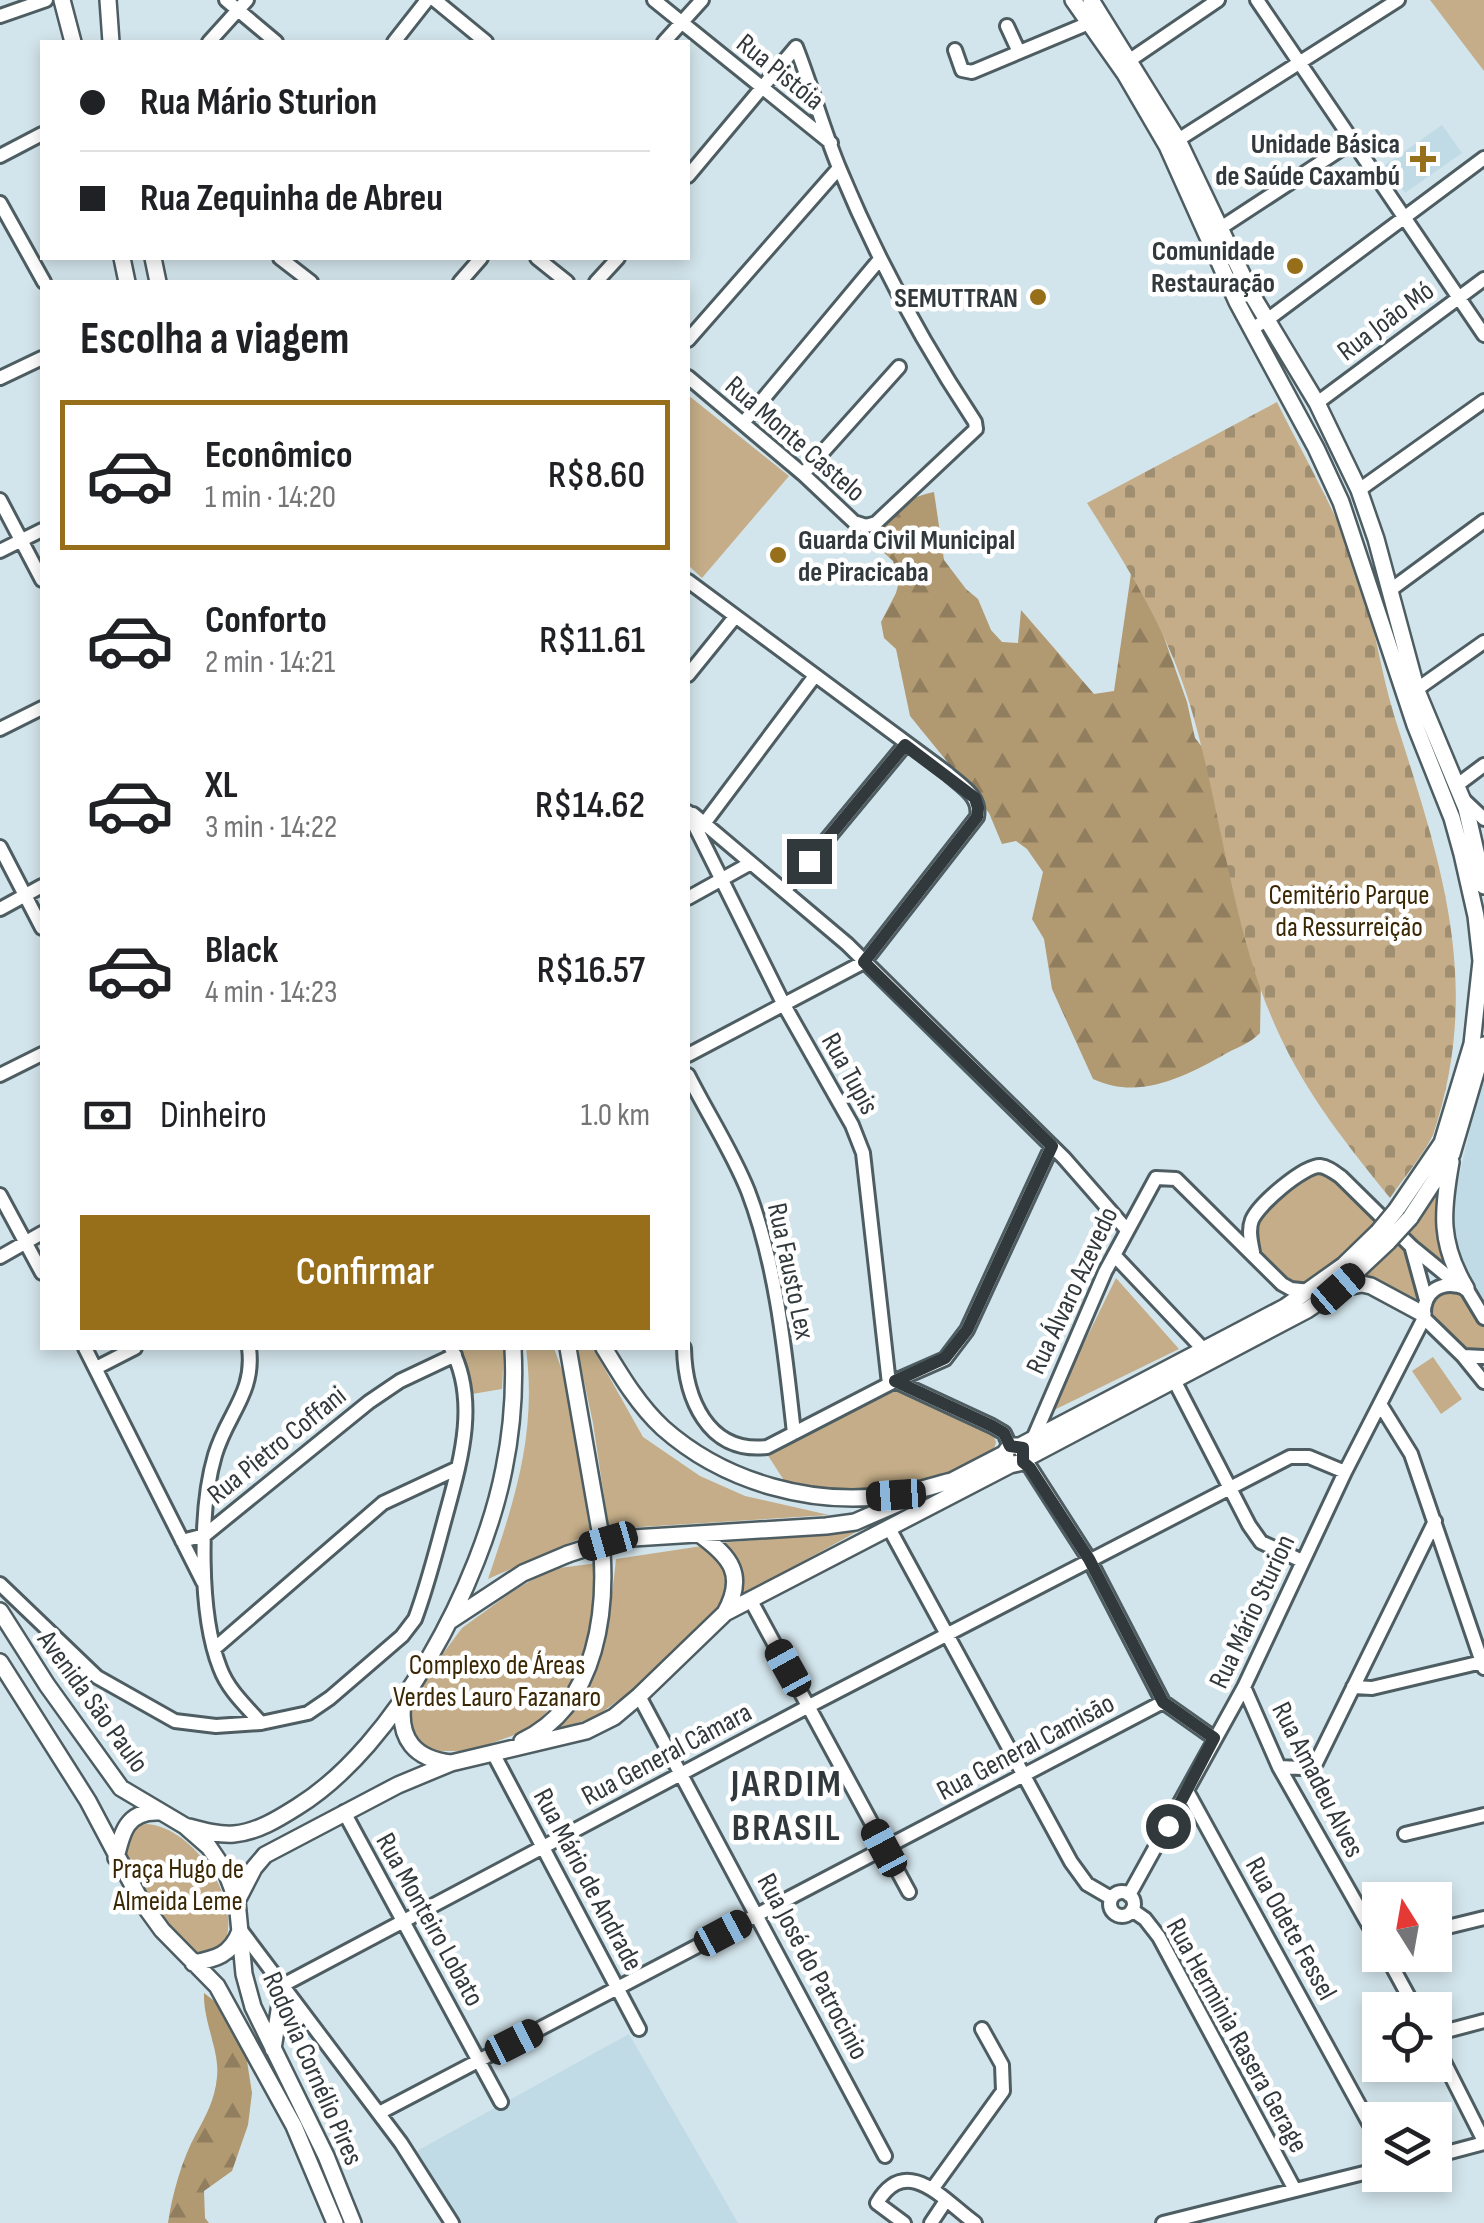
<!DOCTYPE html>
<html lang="pt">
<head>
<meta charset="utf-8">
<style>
	body { margin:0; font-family:"Sofia Sans Condensed",sans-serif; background:#f2f2f2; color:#202124; height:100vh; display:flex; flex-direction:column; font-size:38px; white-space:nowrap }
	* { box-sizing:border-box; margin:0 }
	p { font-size:32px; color:#757577 }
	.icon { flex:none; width:55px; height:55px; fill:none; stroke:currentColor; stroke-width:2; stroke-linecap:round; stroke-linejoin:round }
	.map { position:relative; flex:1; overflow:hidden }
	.details { position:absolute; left:40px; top:280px; width:650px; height:1070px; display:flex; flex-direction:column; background:#fff; border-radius:0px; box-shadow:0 5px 15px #0003 }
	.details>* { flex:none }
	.hud { position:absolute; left:40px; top:40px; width:650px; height:220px; border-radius:0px; box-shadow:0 5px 15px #0003; display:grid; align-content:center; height:220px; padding:0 40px; background:#fff }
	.needle { width:65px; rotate:349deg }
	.tools { position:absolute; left:1362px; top:1882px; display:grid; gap:20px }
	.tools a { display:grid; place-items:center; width:90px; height:90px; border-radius:0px; background:#fff; box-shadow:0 5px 15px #0003; font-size:50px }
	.end { position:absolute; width:45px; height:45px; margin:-22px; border:12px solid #32393c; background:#fff; box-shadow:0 0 0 5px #fff }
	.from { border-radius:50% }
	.car { position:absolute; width:30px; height:60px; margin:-30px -15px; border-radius:12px; box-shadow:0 0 8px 2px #0007; background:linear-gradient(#222 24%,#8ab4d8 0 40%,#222 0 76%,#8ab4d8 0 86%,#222 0) }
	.hud b { display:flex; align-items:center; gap:35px; height:95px; font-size:38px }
	.hud b+b { border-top:2px solid #e0e0e0 }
	.hud i { width:25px; height:25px; background:#202124 }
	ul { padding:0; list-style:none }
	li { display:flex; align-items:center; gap:30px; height:150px; margin:0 20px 15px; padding:0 20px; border:5px solid transparent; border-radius:0px }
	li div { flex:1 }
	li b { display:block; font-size:38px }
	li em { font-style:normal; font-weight:600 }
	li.active { border-color:#976e1a }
	li>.icon { width:90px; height:90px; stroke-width:1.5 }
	h2 { padding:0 40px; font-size:45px; line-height:120px }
	.pay { display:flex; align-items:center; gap:25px; height:110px; padding:0 40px; font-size:38px }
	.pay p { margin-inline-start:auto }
	.cta { display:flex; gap:20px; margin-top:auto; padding:20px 40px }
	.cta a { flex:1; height:115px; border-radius:0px; background:#976e1a; color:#fff; font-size:40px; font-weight:600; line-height:115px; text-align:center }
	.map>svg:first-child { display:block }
</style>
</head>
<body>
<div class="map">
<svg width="1484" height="2223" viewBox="0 0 1484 2223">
	<defs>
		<pattern id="forest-firs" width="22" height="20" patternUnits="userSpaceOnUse" patternTransform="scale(2.5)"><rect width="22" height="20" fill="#b19971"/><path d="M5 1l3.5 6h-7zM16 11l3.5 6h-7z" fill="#917e5e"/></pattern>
		<pattern id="cemetery-stones" width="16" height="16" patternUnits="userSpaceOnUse" patternTransform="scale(2.5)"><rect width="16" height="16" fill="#c4ad88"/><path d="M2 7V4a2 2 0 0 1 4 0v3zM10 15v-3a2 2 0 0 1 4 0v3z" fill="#a08e70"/></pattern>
	</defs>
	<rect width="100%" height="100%" fill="#d3e5ec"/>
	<path fill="#c0dbe5" d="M1442,125L1462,153L1405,193L1385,165Z
		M1484,1070V1306L1454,1258L1450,1237L1456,1189Z
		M629,2034L738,2223H459L415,2152Z"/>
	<path fill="#c4ad88" d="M1430,0H1484V71Z
		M688,395L789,476L702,578L688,565Z
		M1317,1173L1333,1177L1380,1222L1311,1285C1304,1284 1293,1283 1287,1279C1266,1267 1250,1238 1260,1216L1306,1176Z
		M1443,1179L1438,1242L1453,1274L1404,1232Z
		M1398,1239L1408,1252L1418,1306L1354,1280Z
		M1116,1278L1179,1349L1050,1412Z
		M1444,1289L1461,1291L1484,1327V1352L1463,1349L1428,1312L1430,1302Z
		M459,1348H504L502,1389L472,1394Z
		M526,1348H554L571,1396L590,1534L488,1579C515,1499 537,1434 526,1348Z
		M577,1348H593L643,1437L700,1476L745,1496L829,1515L609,1529L593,1423Z
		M1433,1357L1462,1399L1441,1414L1412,1371Z
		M894,1387L990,1429L996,1442L992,1456C919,1493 866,1499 787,1485L767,1454Z
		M858,1531L739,1597L720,1543Z
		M702,1546L713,1550C726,1572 732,1582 720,1606L644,1682L595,1717L551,1732C601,1685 609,1625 616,1559Z
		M598,1563L594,1625L584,1662L570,1686L531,1729L470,1751H435L412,1736L406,1709L412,1695L462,1628L513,1591L551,1569Z
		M147,1824C194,1827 247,1905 222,1948L200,1957C170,1943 122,1874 123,1840L137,1825Z"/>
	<path fill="url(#forest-firs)" d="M934,492L944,560L966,589L978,599L991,630L1002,642L1018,643L1021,610L1094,694L1114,691L1134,553L1187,702L1195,738L1206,752L1261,981L1260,1033C1249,1044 1240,1046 1227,1053C1186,1076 1140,1101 1093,1079L1052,989L1044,939L1032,919L1043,872L1027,849L1016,841L1002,844L989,813L910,716L896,649L884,638L881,622L896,593L900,578L893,561L871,541C883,515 906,497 934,492Z
		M204,1993L217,2003L234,2029L247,2061L252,2093L248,2125L232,2171L204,2191L205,2218L209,2223H168C172,2195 182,2159 196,2134C206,2116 215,2099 217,2077C220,2051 203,2022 204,1993Z"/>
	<path fill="url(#cemetery-stones)" d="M1277,402C1303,455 1341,520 1359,574C1374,620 1380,669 1394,715C1440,860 1484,982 1433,1135C1422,1157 1404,1177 1390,1198C1348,1146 1307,1095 1279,1034C1231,931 1223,814 1190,705C1168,631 1128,568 1087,503Z"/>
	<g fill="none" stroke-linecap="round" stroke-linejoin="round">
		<g stroke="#4d5d62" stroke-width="18">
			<path id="minor" d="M226,0L276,42
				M435,0L486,42
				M654,0L831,143
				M1257,0L1484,335
				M0,16L46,0
				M1007,26L1019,52
				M209,42L247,0
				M394,42L427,0
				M664,42L702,0
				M955,50L962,70L972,72L1089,23
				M1130,60L1218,0
				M1170,145L1398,0
				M0,156L42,134
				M688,176L796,47
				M0,203L44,282
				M1219,229L1352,142
				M280,258L311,282
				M537,258L567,282
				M460,282L481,258
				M596,282L618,258
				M1251,329L1267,320L1484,158
				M688,340L839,168
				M688,377L803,474L854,522L866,526L876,523L976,429L975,422C922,342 877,259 840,170C823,130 812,87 796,47
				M0,378L42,358
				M1317,403L1484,279
				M744,422L880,259
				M803,474L899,367
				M1359,490L1484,401
				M0,500L42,580
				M0,551L42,530
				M688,581L947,773C961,786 981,796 977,817L864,962L688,1055
				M1389,591L1484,521
				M688,675L735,617
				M1413,692L1484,642
				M0,729L42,708
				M1456,786L1484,765
				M1464,800L1484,819
				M688,812L784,1005L852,1125L863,1153L889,1384
				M693,814L847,944L1064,1158L1127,1230
				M703,825L814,677
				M0,847L42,928
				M785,890L905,745
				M688,898L751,863
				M0,909L42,886
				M0,1075L42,1054
				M688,1075C707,1113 732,1151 748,1191C777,1267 785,1353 794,1433
				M0,1195L42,1273
				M1412,1249L1426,1300
				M1253,1252C1251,1242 1248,1230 1252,1220C1259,1204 1303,1166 1320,1166C1328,1167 1334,1172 1341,1177L1412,1247L1456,1283
				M1114,1255L1204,1350
				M0,1257L42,1233
				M1424,1318L1463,1356L1484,1357
				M85,1348L203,1582
				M249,1348C255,1393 227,1414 215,1455C199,1509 199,1615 220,1668C228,1690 246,1706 261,1723
				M684,1348C685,1397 707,1454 767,1447L895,1381L945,1359L967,1330L1052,1146
				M1463,1356L1484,1382
				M96,1368L135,1348
				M1174,1380L1249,1525L1261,1542L1302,1561
				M895,1381L992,1426L1004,1433L1010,1446
				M1380,1404L1411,1454L1484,1668
				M1033,1439L1105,1272L1156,1178L1176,1179L1282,1284L1291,1289L1310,1291
				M1023,1462L1030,1467L1089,1559L1163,1702L1214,1738
				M889,1528L1071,1862L1087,1884L1111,1898
				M182,1541L205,1535L369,1402L400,1381L455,1355
				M0,1584L97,1677L175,1721L216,1726L261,1723L308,1713L330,1698L402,1636L415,1619C427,1587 435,1555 444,1522C459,1466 480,1403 451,1348
				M750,1599L909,1892
				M214,1649L383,1503L458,1468
				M1244,1687L1279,1767L1380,1945
				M1353,1687L1372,1688L1482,1662
				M639,1696L885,2156
				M493,1753L639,2029
				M1279,1767L1301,1768L1316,1763L1435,1521
				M1187,1791L1380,2143
				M344,1812L501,2102
				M1405,1834L1484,1815
				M1110 1904a12 12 0 1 1 24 0a12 12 0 1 1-24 0Z
				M1129,1895L1244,1687L1345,1472L1424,1318C1422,1291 1441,1279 1466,1288L1484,1318
				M1132,1910L1145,1919L1159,1937L1295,2190
				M240,1929L401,2143L452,2223
				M1435,1930L1484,1918
				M1386,1955L1416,2010
				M283,1985L809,1706L1290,1457H1309L1345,1472
				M1435,2034L1484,2021
				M1435,2044L1484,2141
				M379,2113L1163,1702
				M1435,2156L1484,2143
				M933,2188L1003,2091L1002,2065L982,2029
				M904,2223L877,2203C907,2152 945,2202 975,2223
				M931,2223L945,2202
				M1163,2223L1380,2169"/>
		</g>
		<g stroke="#4d5d62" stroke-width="20">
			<path id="major" d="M62,0L73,42
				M108,0L111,42
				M1073,0L1125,74L1167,146L1237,302L1316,448L1341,502L1415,725L1452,818L1462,854L1476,916L1481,961L1472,1044L1442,1143L1397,1209
				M1091,0L1178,140L1252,295L1317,403L1359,490L1376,539L1417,691L1466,808L1484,886
				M122,258L127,282
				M153,258L158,282
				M1451,1162C1442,1212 1439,1243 1466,1288
				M1410,1218L1452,1154L1484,1045
				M1342,1288L1362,1284L1371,1286L1423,1314
				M604,1348C621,1376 639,1406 663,1428C725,1483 814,1507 894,1495C915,1492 935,1485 955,1480
				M1020,1446L1025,1455L1023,1462L1010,1465L1004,1454L1010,1446H1020L1285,1307L1344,1265L1378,1232
				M1025,1459L1307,1310L1338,1289L1388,1242
				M948,1483L1004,1454
				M699,1534C731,1557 746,1575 725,1613
				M633,1538L826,1526L855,1522L908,1499
				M0,1611L47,1685L121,1788L185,1826L209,1847L226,1872L237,1901L244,1974L253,2007L326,2156L353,2223
				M450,1621L523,1573L568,1554
				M0,1662L88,1801L141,1901L162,1930L217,1986L294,2126L335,2223
				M403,1703C398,1739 415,1759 451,1763
				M522,1741C599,1705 609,1606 600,1531L568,1348
				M189,1827C204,1831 219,1835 234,1834C257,1832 278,1819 297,1807C396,1746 482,1582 504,1469C512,1430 515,1388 513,1348
				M116,1858C122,1832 127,1811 158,1812
				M237,1901L254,1868L265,1855L398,1785L451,1763L586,1731L614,1717L639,1696L725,1613L1010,1465
				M193,1963C216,1959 231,1955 240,1931
				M273,2049L283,1985"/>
		</g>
		<use href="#minor" stroke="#fff" stroke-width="12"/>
		<use href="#major" stroke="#fff" stroke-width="15"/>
		<g stroke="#4d5d62" stroke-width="20" stroke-linecap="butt">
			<path id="major-bridge" d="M1378,1232L1397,1209
				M1388,1242L1410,1218
				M568,1554L608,1541L633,1538"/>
		</g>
		<use href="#major-bridge" stroke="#fff" stroke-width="15"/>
	</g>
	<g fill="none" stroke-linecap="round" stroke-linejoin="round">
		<path stroke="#32393c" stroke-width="12" d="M809,861L905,745L975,798L978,808L977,817L864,962L1052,1146L967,1330L945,1358L895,1381L992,1426L1004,1433L1010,1446L1023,1448V1462L1030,1468L1089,1559L1163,1702L1214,1738L1168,1826"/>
	</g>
	<g fill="#976e1a" stroke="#fff" stroke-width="4">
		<path d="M1418 144h10v10h10v10h-10v10h-10v-10h-10v-10h10z"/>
		<circle cx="1295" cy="266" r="10"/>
		<circle cx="1038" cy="297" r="10"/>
		<circle cx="778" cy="555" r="10"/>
	</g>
	<g text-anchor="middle" stroke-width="9" stroke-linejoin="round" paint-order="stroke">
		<g font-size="28" fill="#32393c" stroke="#fff">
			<text transform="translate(781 71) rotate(39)" y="10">Rua Pistóia</text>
			<text transform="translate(1385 320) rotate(-37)" y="10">Rua João Mó</text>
			<text transform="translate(796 438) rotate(41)" y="10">Rua Monte Castelo</text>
			<text transform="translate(851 1073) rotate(61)" y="10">Rua Tupis</text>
			<text transform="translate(792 1271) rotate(78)" y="10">Rua Fausto Lex</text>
			<text transform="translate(1071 1290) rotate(-65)" y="10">Rua Álvaro Azevedo</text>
			<text transform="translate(276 1444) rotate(-39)" y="10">Rua Pietro Coffani</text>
			<text transform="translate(1251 1611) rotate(-65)" y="10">Rua Mário Sturion</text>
			<text transform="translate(94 1701) rotate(54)" y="10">Avenida São Paulo</text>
			<text transform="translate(1025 1746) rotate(-28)" y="10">Rua General Camisão</text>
			<text transform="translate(666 1753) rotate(-28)" y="10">Rua General Câmara</text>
			<text transform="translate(1319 1779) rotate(63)" y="10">Rua Amadeu Alves</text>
			<text transform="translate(589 1879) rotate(62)" y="10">Rua Mário de Andrade</text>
			<text transform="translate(431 1919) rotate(61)" y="10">Rua Monteiro Lobato</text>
			<text transform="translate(1292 1928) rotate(61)" y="10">Rua Odete Fessel</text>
			<text transform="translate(814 1966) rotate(62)" y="10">Rua José do Patrocinio</text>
			<text transform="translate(1238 2035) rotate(61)" y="10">Rua Herminia Rasera Gerage</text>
			<text transform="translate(314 2068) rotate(66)" y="10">Rodovia Cornélio Pires</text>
		</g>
		<g font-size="28" font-weight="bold" fill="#32393c" stroke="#fff" text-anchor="end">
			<text x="1400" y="153">Unidade Básica<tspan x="1400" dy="32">de Saúde Caxambú</tspan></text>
			<text x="1275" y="260">Comunidade<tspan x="1275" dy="32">Restauração</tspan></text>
			<text x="1018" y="307">SEMUTTRAN</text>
			<text x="798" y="549" text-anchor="start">Guarda Civil Municipal<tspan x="798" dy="32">de Piracicaba</tspan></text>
		</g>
		<g font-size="28" fill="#3a2805" stroke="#fff">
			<text x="1349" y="904">Cemitério Parque<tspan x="1349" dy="32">da Ressurreição</tspan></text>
			<text x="497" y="1674">Complexo de Áreas<tspan x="497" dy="32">Verdes Lauro Fazanaro</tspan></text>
			<text x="178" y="1878">Praça Hugo de<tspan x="178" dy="32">Almeida Leme</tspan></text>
		</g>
		<g font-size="38" font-weight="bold" letter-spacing="2.5" fill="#32393c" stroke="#fff">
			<text x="787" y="1796">JARDIM<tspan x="787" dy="44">BRASIL</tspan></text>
		</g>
	</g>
</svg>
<div class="tools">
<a><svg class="needle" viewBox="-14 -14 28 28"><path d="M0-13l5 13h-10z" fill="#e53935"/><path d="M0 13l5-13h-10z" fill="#757577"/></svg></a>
<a><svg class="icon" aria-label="locate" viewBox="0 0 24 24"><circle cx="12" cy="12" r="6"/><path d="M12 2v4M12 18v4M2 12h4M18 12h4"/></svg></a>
<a><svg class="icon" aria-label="layers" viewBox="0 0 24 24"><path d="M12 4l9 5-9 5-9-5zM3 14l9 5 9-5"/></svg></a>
</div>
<i class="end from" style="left:1168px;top:1826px"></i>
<i class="end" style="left:809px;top:861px"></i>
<i class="car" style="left:1338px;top:1289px;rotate:49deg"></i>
<i class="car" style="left:896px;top:1495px;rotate:266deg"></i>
<i class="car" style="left:608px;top:1541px;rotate:254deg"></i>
<i class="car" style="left:788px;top:1668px;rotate:331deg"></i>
<i class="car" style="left:884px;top:1848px;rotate:332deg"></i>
<i class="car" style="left:723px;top:1933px;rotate:62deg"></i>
<i class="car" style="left:514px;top:2042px;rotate:63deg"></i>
<div class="hud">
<b><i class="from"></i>Rua Mário Sturion</b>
<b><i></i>Rua Zequinha de Abreu</b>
</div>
<section class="details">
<h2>Escolha a viagem</h2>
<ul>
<li class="active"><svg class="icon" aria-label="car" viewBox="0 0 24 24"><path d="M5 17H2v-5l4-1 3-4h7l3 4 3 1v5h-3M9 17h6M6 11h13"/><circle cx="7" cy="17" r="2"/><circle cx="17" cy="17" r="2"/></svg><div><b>Econômico</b><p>1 min · 14:20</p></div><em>R$8.60</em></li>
<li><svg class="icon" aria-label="car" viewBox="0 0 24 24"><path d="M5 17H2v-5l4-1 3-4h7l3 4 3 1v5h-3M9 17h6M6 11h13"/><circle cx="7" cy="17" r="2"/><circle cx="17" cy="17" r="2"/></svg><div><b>Conforto</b><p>2 min · 14:21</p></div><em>R$11.61</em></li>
<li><svg class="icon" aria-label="car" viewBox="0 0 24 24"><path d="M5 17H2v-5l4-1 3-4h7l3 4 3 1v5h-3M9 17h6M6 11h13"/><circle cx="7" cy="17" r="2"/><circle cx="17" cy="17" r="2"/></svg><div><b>XL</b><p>3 min · 14:22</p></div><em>R$14.62</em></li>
<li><svg class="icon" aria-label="car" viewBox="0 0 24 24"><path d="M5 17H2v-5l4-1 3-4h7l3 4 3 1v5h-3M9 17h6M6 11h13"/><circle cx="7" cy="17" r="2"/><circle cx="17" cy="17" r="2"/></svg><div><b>Black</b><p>4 min · 14:23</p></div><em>R$16.57</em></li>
</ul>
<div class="pay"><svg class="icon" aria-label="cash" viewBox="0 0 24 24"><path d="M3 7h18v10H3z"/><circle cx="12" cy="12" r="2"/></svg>Dinheiro<p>1.0 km</p></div>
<div class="cta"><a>Confirmar</a></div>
</section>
</div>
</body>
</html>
